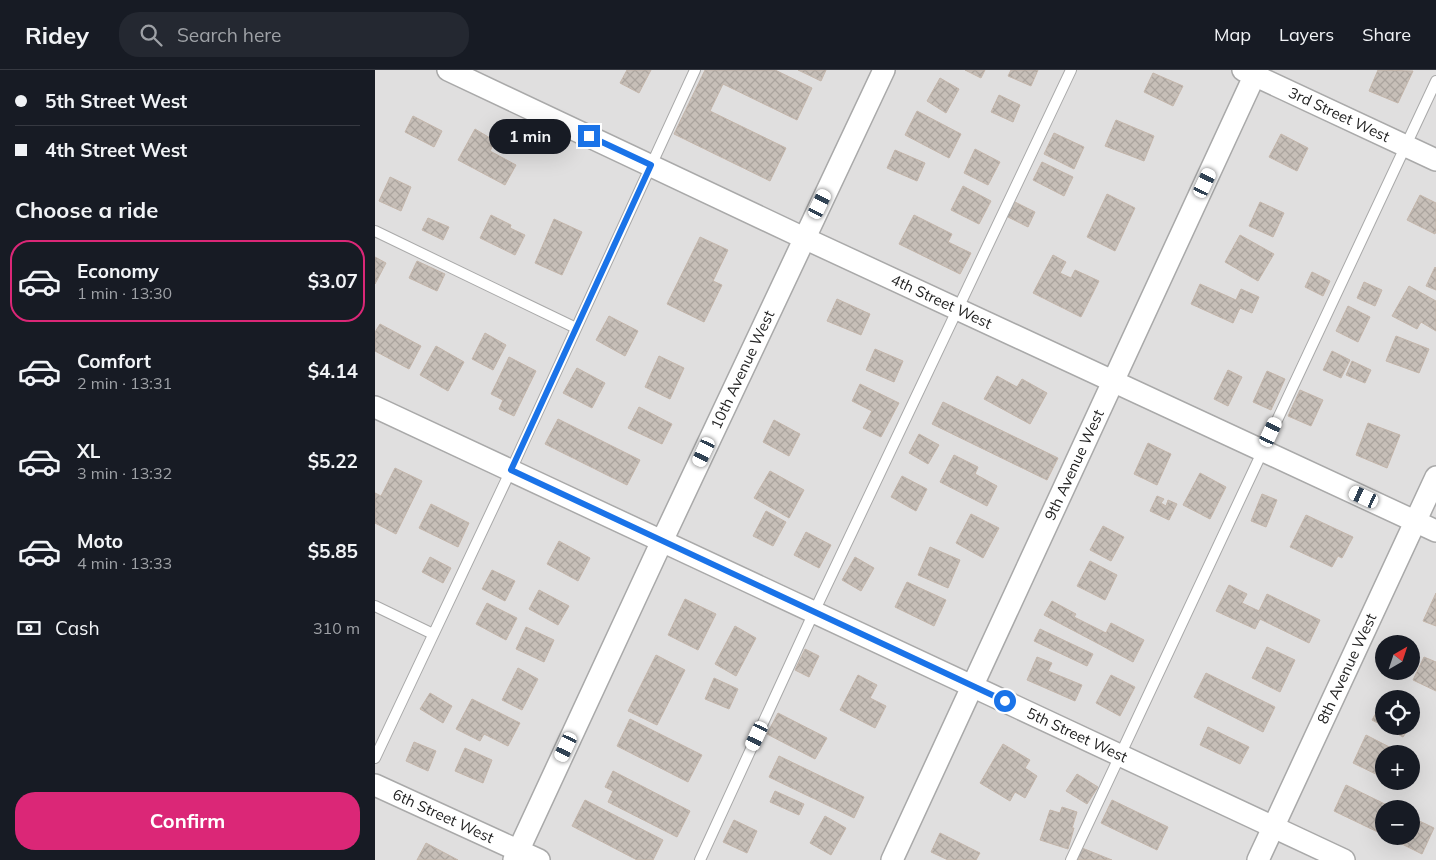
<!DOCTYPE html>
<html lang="en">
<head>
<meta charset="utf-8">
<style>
	body { margin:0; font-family:Mulish,sans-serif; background:#242831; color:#f1f3f6; height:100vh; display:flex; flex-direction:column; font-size:19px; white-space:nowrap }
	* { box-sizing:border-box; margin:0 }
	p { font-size:16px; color:#9ea1a6 }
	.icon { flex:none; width:28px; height:28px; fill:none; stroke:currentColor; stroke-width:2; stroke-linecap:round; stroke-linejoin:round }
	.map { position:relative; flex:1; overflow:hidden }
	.drawer { display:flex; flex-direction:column; background:#171b24; width:375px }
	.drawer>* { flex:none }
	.banner { display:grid; align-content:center; height:110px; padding:0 15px; background:#171b24 }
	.needle { width:32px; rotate:39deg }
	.buttons { position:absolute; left:1000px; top:565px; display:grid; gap:10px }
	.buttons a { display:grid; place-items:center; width:45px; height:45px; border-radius:50%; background:#171b24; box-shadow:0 5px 20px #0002; font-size:25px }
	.end { position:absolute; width:22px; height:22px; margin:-11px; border:6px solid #1a73e8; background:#fff; box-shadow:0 0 0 2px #fff }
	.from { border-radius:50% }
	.bubble { position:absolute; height:35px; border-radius:18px; background:#171b24; box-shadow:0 5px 20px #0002; font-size:16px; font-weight:700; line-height:35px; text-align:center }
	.car { position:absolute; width:15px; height:30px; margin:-15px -8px; border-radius:6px; box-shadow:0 0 4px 1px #0007; background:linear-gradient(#fff 24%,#345 0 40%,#fff 0 76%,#345 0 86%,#fff 0) }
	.banner b { display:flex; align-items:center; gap:18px; height:48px; font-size:19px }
	.banner b+b { border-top:1px solid #363941 }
	.banner i { width:12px; height:12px; background:#f1f3f6 }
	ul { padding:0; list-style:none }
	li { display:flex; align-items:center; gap:15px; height:82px; margin:0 10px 8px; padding:0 5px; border:2px solid transparent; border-radius:20px }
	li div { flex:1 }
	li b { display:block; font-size:19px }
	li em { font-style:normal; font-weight:700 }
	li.on { border-color:#db2777 }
	li>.icon { width:45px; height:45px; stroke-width:1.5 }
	h2 { padding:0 15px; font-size:22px; line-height:60px }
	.pay { display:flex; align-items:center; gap:12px; height:55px; padding:0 15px; font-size:19px }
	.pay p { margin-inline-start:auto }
	.action { display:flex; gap:10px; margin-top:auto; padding:10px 15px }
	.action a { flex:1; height:58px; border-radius:20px; background:#db2777; color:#fff; font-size:20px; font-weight:700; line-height:58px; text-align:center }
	header { display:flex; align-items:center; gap:30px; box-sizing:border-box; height:70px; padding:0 25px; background:#171b24; border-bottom:1px solid #363941 }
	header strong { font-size:24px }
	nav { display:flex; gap:28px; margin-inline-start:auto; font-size:18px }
	.search { width:350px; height:45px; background:#242831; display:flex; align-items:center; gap:12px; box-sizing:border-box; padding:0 18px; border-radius:20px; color:#9ea1a6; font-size:19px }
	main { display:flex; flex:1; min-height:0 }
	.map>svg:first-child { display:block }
</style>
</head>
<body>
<header>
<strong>Ridey</strong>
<div class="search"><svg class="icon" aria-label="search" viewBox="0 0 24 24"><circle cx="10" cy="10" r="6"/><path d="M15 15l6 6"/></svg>Search here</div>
<nav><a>Map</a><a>Layers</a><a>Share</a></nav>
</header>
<main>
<section class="drawer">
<div class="banner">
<b><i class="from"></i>5th Street West</b>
<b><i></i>4th Street West</b>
</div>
<h2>Choose a ride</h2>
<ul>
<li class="on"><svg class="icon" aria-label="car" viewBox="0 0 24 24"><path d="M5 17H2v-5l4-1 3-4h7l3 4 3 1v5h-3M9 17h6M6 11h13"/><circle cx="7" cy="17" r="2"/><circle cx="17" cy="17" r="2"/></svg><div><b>Economy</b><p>1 min · 13:30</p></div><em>$3.07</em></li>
<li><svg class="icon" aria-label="car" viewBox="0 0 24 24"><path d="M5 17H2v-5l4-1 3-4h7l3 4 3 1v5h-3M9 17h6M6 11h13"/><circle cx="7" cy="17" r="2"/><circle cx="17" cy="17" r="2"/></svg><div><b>Comfort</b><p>2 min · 13:31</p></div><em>$4.14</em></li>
<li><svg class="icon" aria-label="car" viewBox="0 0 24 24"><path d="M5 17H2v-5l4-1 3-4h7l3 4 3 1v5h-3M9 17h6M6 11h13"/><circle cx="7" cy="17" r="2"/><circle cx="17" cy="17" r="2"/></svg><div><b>XL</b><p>3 min · 13:32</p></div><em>$5.22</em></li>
<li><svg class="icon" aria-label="car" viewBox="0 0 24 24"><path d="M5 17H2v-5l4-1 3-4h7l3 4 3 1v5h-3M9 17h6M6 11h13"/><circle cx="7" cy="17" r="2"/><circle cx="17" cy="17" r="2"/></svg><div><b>Moto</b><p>4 min · 13:33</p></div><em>$5.85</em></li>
</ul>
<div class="pay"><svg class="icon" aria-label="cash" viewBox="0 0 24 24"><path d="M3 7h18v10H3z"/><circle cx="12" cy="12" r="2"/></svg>Cash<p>310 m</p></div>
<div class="action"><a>Confirm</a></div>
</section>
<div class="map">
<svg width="1061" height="790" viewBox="0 0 1061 790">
	<defs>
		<pattern id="building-cross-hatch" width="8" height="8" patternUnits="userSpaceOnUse" patternTransform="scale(1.25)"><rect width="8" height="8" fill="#c7bfb8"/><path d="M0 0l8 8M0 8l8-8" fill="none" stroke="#aba49e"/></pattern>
	</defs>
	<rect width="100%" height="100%" fill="#f2efe9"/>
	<path fill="#e0dfdf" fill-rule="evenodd" d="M0,0H1061V790H0ZM1009,574H1036V601H1009ZM1009,629H1036V656H1009ZM1009,684H1036V711H1009ZM1009,739H1036V766H1009Z"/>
	<path fill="url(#building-cross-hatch)" stroke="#c4b6ab" d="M252,0H276L264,23L245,13Z
		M330,0H400L437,18L422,50L348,14L335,41L411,78L395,111L299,64Z
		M423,0H451L446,11Z
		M590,0H610L606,8Z
		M636,0H663L656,16L633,6Z
		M1003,0L1038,1L1023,33L994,21Z
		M778,3L808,16L798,36L769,22Z
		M565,8L584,19L571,43L552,31Z
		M624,25L645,35L638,52L616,42Z
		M542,41L586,64L574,88L530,65Z
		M38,46L67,61L59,77L30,62Z
		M741,50L779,66L769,91L730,76Z
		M100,59L120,71L115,81L141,95L130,115L83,90Z
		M679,63L709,77L699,99L669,84Z
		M906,64L933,78L922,101L894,87Z
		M600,79L625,92L613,115L589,103Z
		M520,80L550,93L542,111L512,98Z
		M667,92L698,107L689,126L658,110Z
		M15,107L36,117L26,141L4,131Z
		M588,116L616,131L604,154L576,140Z
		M732,124L760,138L740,181L712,167Z
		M1045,125L1061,133V161L1060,164L1032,150Z
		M638,131L660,142L653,157L631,146Z
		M885,132L909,143L898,167L874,156Z
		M116,145L136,155L135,158L150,165L140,185L105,168Z
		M539,145L577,164L573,172L596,183L585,204L524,174Z
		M53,148L74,157L68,170L47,160Z
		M179,149L207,162L187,205L160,193Z
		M865,165L899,184L883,211L850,192Z
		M325,167L353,180L338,211L347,215L329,252L292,234Z
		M678,185L691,192L685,203L696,208L700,200L724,211L706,247L658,223Z
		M0,187L11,193L0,214Z
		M42,191L70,204L62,221L34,208Z
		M1060,197L1061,198V220L1051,216Z
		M937,202L955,211L948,226L930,217Z
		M989,212L1007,220L1000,236L982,228Z
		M825,214L861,230L866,219L884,227L877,243L865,238L858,253L816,234Z
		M1034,216L1061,231V261L1046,252L1042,259L1017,246Z
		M462,229L495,244L486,265L452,251Z
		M973,236L995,247L983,272L961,261Z
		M234,246L263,261L250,286L221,270Z
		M5,254L46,276L34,299L0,281V262Z
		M110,263L131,275L118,300L97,289Z
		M1021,266L1054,279L1044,303L1011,291Z
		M61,276L89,292L73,321L45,305Z
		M500,279L528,291L519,312L491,300Z
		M957,281L975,290L966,308L948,300Z
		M284,286L309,298L295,329L270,317Z
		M134,287L161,301L139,346L124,339L128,330L116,324Z
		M977,291L996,300L990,313L971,305Z
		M202,298L230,313L217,338L188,323Z
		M853,300L867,307L853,336L839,329Z
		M892,301L910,309L896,340L878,332Z
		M622,306L642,317L647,309L672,323L655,354L609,329Z
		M485,314L524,333L506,367L488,358L497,341L477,331Z
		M925,320L948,330L936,356L913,346Z
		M568,332L683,388L672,410L557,354Z
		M264,337L297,354L287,374L253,358Z
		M183,349L265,390L252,415L170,374Z
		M399,350L425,364L414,386L388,372Z
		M993,353L1025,365L1012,398L981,385Z
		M544,364L564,375L553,394L534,383Z
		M773,373L796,384L782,415L759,404Z
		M579,385L603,397L600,404L622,416L612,436L565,412Z
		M20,398L47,411L21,464L0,453V423L6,426Z
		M395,401L429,420L414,448L379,428Z
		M825,403L851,417L835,449L808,435Z
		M527,406L552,419L541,441L516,427Z
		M887,424L902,430L891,457L876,451Z
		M782,426L789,429L786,433L791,436L793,430L802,434L794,450L775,441Z
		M56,434L94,453L83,477L44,458Z
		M391,441L411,452L398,476L378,466Z
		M596,444L624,458L608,488L581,473Z
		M931,445L978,467L967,488L963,486L957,497L915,477Z
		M728,456L749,467L736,491L715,480Z
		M431,462L456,475L444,498L419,485Z
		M184,471L215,488L203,511L172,494Z
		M555,477L585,490L573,518L543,505Z
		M55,487L76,498L68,513L47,502Z
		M480,487L499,498L486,521L467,510Z
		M715,491L742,505L730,530L702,516Z
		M117,500L140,511L130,531L107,519Z
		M532,512L571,530L559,556L520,537Z
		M854,515L872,524L867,533L884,541L892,524L945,550L934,573L885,549L880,559L841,541Z
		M164,520L194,536L183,555L154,539Z
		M1061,523V556L1048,551Z
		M310,529L341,544L323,580L293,565Z
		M677,531L701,544L699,547L731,563L736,553L769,570L758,592L669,545Z
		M112,533L142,548L131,570L101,554Z
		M360,556L381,568L361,606L340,594Z
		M151,557L179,570L169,592L141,579Z
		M665,559L718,584L712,596L659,571Z
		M892,577L920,590L905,622L877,608Z
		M430,579L444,586L434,607L420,600Z
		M281,585L310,600L282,655L253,641Z
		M662,587L677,593L673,601L707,615L700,631L652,610Z
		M1049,587L1061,592V621L1038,610Z
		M143,598L163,609L147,640L127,630Z
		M831,603L900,637L888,662L819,627Z
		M483,605L502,615L495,628L511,636L500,658L465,640Z
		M736,605L760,617L745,646L721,633Z
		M339,608L363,619L354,639L330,629Z
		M55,623L77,636L68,653L45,639Z
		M97,629L145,653L133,676L109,664L105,671L81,659Z
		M1009,629V656H1035L1028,667L997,650Z
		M403,643L452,668L440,689L392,664Z
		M255,649L327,685L313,712L242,676Z
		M833,657L874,677L865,694L825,675Z
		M991,665L1028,684H1009V708L978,693Z
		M39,672L61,681L53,701L31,691Z
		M628,674L655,690L650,698L662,706L650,728L640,722L635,731L605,713Z
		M90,678L117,690L108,713L80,701Z
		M404,686L489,727L479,748L394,707Z
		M238,701L315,741L302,767L233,732L238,721L230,717Z
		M702,704L723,717L712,734L691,721Z
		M971,715L1020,739H1009V765L959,741Z
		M400,721L429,734L424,745L395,732Z
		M210,730L288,770L278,790H262L197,756Z
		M737,730L793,757L782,780L726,753Z
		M687,737L702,742L697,758H699L693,779L665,770L675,740L685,743Z
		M450,746L471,758L456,785L435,773Z
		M1036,747L1059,758L1047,784L1011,766H1036Z
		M359,750L382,761L372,783L348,772Z
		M565,763L605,783L601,790H573L556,782Z
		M51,773L83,790H42Z
		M707,778L737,790H702Z"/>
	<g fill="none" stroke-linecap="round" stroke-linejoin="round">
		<g stroke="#a9a9a9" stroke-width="12">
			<path id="lane" d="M0,161L201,258
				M0,536L58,564
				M0,688L136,400L320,0
				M325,790L439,542L696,0
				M696,790L1061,11"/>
		</g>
		<g stroke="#a9a9a9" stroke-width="24">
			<g id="street">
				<path id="s1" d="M73,0L429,168L1061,461"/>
				<path id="s2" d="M868,0L1061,90"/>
				<path id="s3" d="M0,337L969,790"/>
				<path id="s4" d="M0,715L164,790"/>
				<path id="s5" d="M139,790L287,471L509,0"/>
				<path id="s6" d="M517,790L882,0"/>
				<path id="s7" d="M883,790L1061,407"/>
			</g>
		</g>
		<use href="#lane" stroke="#fff" stroke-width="10"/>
		<use href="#street" stroke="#fff" stroke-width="21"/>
	</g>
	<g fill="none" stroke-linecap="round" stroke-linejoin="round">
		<path stroke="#1a73e8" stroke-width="6" d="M214,66L276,95L136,400L630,631"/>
	</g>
	<g text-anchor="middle" stroke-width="4" stroke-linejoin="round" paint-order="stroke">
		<g font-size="15" fill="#222" stroke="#fff">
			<text dy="5" stroke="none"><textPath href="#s2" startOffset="106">3rd Street West</textPath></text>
			<text dy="5" stroke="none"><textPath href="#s1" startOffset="545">4th Street West</textPath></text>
			<text dy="5" stroke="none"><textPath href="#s5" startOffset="541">10th Avenue West</textPath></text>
			<text dy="5" stroke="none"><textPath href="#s6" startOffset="435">9th Avenue West</textPath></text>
			<text dy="5" stroke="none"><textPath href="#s7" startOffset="211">8th Avenue West</textPath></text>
			<text dy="5" stroke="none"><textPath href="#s3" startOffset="775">5th Street West</textPath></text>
			<text dy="5" stroke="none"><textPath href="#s4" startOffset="75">6th Street West</textPath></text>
		</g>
	</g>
</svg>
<div class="buttons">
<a><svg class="needle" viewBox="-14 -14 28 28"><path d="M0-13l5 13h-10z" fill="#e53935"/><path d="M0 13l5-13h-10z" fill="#9ea1a6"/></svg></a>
<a><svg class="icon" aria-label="locate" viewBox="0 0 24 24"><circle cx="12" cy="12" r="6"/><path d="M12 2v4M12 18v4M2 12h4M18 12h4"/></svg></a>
<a>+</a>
<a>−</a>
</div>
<i class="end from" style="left:630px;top:631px"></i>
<i class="end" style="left:214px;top:66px"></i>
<div class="bubble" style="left:114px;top:49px;width:82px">1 min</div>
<i class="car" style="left:830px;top:113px;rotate:25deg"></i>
<i class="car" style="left:445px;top:134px;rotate:26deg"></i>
<i class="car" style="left:896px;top:362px;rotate:25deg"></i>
<i class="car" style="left:329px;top:382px;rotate:205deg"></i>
<i class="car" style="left:989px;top:427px;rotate:295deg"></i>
<i class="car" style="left:382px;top:666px;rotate:205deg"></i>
<i class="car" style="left:191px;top:677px;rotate:205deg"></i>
</div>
</main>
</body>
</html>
